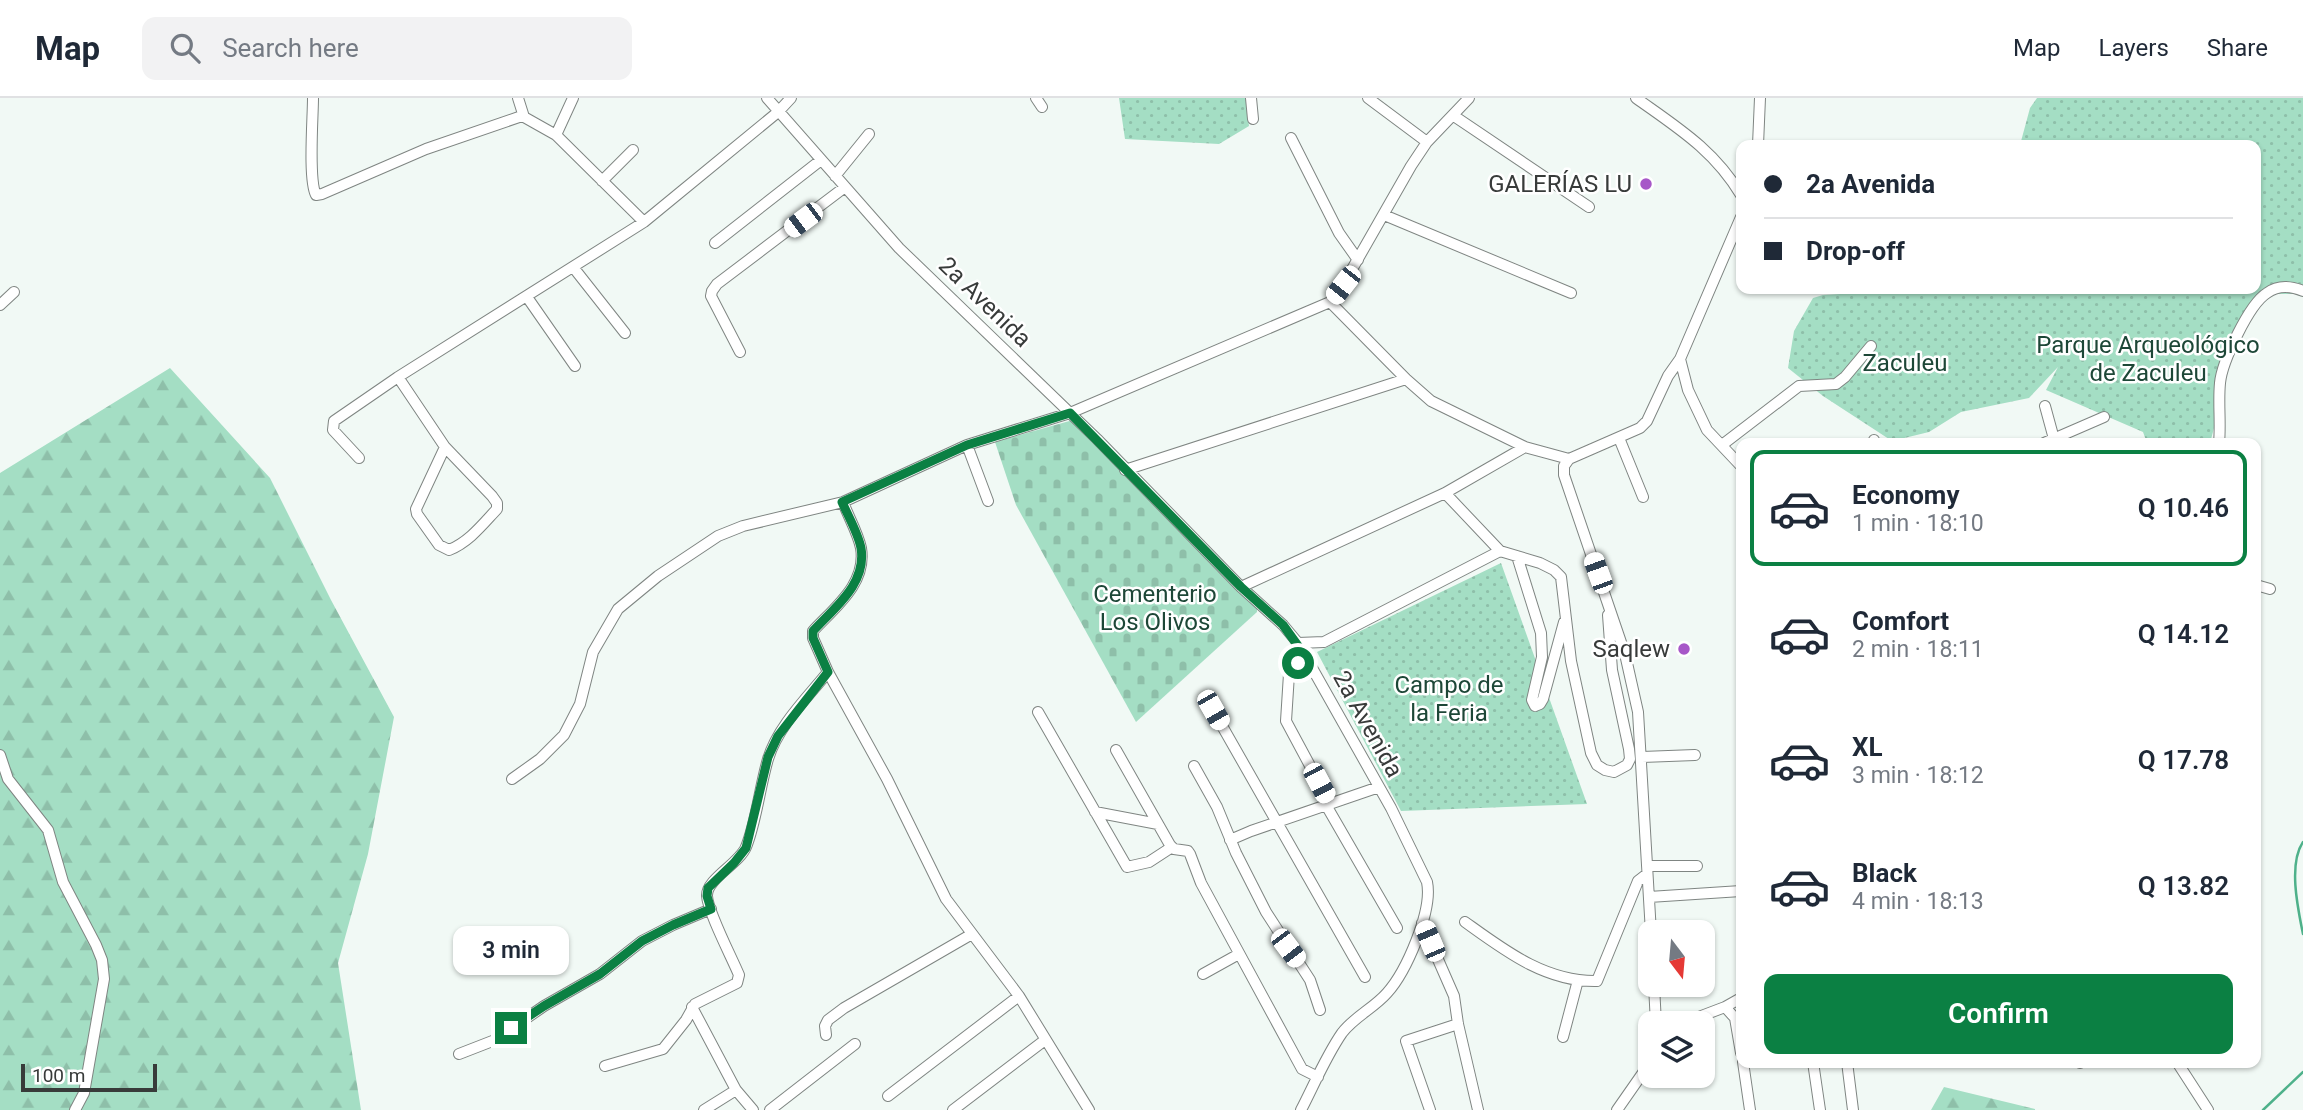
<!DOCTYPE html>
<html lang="en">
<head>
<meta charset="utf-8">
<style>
	body { margin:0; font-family:Roboto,sans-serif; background:#f2f2f3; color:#1f2937; height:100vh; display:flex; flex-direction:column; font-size:26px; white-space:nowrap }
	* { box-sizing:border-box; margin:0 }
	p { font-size:23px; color:#747a83 }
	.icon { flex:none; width:38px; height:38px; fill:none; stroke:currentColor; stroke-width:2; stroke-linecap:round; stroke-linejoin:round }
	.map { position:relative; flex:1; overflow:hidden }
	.sheet { position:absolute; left:1736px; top:340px; width:525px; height:630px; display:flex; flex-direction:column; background:#fff; border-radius:14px; box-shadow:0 2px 5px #0004 }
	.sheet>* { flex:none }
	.banner { position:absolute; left:1736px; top:42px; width:525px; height:154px; border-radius:14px; box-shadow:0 2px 5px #0004; display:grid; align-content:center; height:154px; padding:0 28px; background:#fff }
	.needle { width:46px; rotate:164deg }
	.fabs { position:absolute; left:1638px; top:822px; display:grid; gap:14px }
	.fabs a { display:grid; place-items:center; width:77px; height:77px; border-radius:14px; background:#fff; box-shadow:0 2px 5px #0004; font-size:35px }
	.scale { position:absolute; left:21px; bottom:18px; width:136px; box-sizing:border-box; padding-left:7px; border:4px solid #383b3a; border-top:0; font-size:19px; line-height:24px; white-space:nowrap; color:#383b3a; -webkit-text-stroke:5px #fff; paint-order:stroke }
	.end { position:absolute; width:32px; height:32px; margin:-16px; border:9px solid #0b8043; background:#fff; box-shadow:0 0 0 4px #fff }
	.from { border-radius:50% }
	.bubble { position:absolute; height:49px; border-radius:14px; background:#fff; box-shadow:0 2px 5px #0004; font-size:23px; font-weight:600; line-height:49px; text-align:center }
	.car { position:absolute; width:21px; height:42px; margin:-21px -10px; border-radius:9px; box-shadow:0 0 5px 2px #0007; background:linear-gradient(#fff 24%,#345 0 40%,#fff 0 76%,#345 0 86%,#fff 0) }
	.banner b { display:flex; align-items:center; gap:24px; height:66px; font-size:26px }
	.banner b+b { border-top:2px solid #e0e1e3 }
	.banner i { width:18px; height:18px; background:#1f2937 }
	ul { padding:12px 0 0; list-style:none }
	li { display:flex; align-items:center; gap:21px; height:116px; margin:0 14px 10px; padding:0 14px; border:4px solid transparent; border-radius:14px }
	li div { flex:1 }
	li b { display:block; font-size:26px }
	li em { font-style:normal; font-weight:600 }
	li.selected { border-color:#0b8043 }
	li>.icon { width:63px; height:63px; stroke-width:1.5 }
	.cta { display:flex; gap:14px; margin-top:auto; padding:14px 28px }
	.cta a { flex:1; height:80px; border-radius:14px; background:#0b8043; color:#fff; font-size:28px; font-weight:600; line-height:80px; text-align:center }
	header { display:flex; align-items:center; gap:42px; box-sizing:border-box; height:98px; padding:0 35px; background:#fff; border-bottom:2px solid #e0e1e3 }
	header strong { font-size:33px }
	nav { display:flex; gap:38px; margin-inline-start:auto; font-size:24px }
	.search { width:490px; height:63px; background:#f2f2f3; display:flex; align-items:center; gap:18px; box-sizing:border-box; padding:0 24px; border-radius:14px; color:#747a83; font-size:26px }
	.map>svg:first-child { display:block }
</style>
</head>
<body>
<header>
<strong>Map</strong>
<div class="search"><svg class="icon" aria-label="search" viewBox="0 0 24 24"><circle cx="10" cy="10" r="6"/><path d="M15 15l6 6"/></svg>Search here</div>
<nav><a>Map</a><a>Layers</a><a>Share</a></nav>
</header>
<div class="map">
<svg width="2303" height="1012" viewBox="0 0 2303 1012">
	<defs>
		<pattern id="forest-firs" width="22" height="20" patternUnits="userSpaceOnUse" patternTransform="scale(1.75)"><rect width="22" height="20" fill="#a4dec4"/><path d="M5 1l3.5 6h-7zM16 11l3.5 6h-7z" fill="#8ebfa9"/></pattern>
		<pattern id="cemetery-stones" width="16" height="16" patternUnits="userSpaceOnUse" patternTransform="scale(1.75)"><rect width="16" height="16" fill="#a4dec4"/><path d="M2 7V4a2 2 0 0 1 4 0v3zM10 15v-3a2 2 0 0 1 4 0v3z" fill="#8ebfa9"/></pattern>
		<pattern id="park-dots" width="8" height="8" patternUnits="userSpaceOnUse" patternTransform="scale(1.75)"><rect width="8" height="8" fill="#a4dec4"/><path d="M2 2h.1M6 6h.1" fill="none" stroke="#8ebfa9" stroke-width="1.8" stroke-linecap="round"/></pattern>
	</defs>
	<rect width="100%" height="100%" fill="#f1f9f5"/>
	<path fill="url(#forest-firs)" d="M170,270L270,380L331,502L394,619L368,756L338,865L361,1012H0V375Z
		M1944,989L2035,1011V1012H1931Z"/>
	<path fill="url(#cemetery-stones)" d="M1073,322L1257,511V514L1136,624L1016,407L995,344Z"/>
	<path fill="url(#park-dots)" d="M1119,0H1246L1249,28L1219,46L1125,41Z
		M2037,0H2303V199L2295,196H2266L2251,214L2219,267L2217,319L2210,345H2147L2143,334L2046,292L2058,269L2029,300L1961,314L1929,334L1892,343L1823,298L1788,270L1794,233L1813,200L1823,197L1927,191H2256V47H2020L2030,10Z
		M1501,465L1587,706L1401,713L1317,554Z"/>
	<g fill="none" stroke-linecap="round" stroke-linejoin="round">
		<path stroke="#4eb18a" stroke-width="2.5" d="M2303,744C2288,766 2298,811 2303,836
			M2263,1012L2303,974"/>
		<g stroke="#7f8582" stroke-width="12">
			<path id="minor" d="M313,0C313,20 308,82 316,97L322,96L426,51L519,19H524L556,37L644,124
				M518,0L524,19
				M767,0L899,150L1097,341L1241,489L1283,527L1298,545L1391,710L1427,784C1433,813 1406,874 1387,895C1374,910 1354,919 1342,935C1326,958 1314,987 1301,1012
				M1036,0L1042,9
				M1251,0L1253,21
				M1368,0L1427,44
				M1636,0C1678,30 1714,52 1741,97
				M1454,18L1589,109
				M556,37L573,0
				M1291,40L1339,135L1358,162
				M1758,47L1760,0
				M835,78L869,36
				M602,83L633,52
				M1384,117L1571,195
				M715,145L821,62
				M573,169L625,235
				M527,199L575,268
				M1330,204L1406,281L1431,303L1525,349L1569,361
				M0,207L14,194
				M740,254L711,198L712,193L717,186L845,89
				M1680,261L1688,292L1707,332L1741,368
				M398,279L445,349L416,411L417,416L439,447L449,452C469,444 482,427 497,411V405L492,398L445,349
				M2045,308L2054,341
				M1619,340L1643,399
				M1874,342V345
				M2044,345L2104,319
				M2219,345C2221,325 2218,305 2220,285C2222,264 2249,206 2267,195C2278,187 2291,188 2303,193
				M967,347L988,403
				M1722,347L1799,288L1836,286L1845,279L1871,248
				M359,360L333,332L334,323L398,279L644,124L778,14L791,0
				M1125,372L1406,281
				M1445,395L1500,453L1540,465L1554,472L1561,479L1571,563L1591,655L1597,667L1605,672L1614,674L1627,667L1630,661L1629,651L1612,572L1608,517
				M843,404C848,418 858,435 861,450C867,486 834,510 813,533V540L828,574L887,681L946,801L1019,898L1089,1012
				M1517,458L1541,535L1542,559L1532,602L1535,608L1540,606L1543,601L1564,524
				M2256,487L2270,491
				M1241,489L1445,395L1525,349
				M1298,545L1324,544L1500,453
				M1306,559L1289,576L1286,623L1330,705
				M1213,612L1365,879
				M1038,614L1127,769L1149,764L1172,749
				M1116,652L1170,747L1174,751L1188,753L1190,756L1201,785L1302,971L1318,979
				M0,657L8,681L48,732L63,784L96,847L102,862L104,881L84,995L75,1012
				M1642,659L1695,657
				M1194,668L1217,709L1236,755L1266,814L1310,882L1320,912
				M512,681L540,661L564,637L580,606L593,554L618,511L658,478L718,438L743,428L843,404L967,347L1070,315L1330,204L1343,187L1411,68L1427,44L1469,0
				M1326,707L1397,830
				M1095,714L1158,726
				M1230,742L1251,733L1379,689
				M1647,768H1697
				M1649,799L1741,793
				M1465,824C1504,852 1545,884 1597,883L1638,783L1647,776
				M1422,825L1454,898L1458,926L1478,1012
				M1651,835L1638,614L1625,556L1564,377V368L1569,361L1640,330L1647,323L1668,278L1680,261L1741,119
				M1203,876L1239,856
				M1654,887L1656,926
				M692,909L736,992L753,1012
				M1725,909L1735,920L1741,955
				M1656,919L1696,920L1725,909L1741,900
				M826,937L825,928L828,922L844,910L972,836
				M1563,939L1578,882
				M459,956L495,942L544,908L600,876L642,843L673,827L711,811
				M1743,964L1750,1012
				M1813,964L1820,1012
				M1847,964L1853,1012
				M2177,964L2208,1012
				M2080,965L2081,964
				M605,968L663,951L686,922L695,906L737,885L739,877C732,860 708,814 707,798C706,781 739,766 746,749C756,725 760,688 768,661C778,628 807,600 828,574
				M888,998L1019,898
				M704,1012L736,992
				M770,1012L855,946
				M953,1012L1045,942
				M1430,1012L1406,943L1458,926
				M1617,1012L1647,969L1650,960"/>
		</g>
		<use href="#minor" stroke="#fff" stroke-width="10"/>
	</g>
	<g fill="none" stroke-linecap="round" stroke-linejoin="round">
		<path stroke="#0b8043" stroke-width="9" d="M511,930L544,908L600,876L642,843L673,827L711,811L707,798L708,790L734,765L746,750L768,659L778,638L828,574L813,540V533C834,510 867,486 861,450C858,435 848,418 842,404L967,347L1070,315L1241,489L1283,527L1306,559L1298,565"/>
	</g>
	<g fill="#a757c8" stroke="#fff" stroke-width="2.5">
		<circle cx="1646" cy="86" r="7"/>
		<circle cx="1684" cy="551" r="7"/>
	</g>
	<g text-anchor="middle" stroke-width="5" stroke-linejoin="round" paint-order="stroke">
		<g font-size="24" fill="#383b3a" stroke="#fff" text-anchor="end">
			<text x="1632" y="94">GALERÍAS LU</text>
			<text x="1670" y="559">Saqlew</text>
		</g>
		<g font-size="24" fill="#383b3a" stroke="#fff">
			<text transform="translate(985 204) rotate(44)" y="8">2a Avenida</text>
			<text transform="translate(1368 626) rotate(61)" y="8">2a Avenida</text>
		</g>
		<g font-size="24" fill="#1d4737" stroke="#fff">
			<text x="2148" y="255">Parque Arqueológico<tspan x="2148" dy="28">de Zaculeu</tspan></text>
			<text x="1905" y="273">Zaculeu</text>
			<text x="1155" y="504">Cementerio<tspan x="1155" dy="28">Los Olivos</tspan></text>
			<text x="1449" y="595">Campo de<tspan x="1449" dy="28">la Feria</tspan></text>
		</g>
	</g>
</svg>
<div class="fabs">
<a><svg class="needle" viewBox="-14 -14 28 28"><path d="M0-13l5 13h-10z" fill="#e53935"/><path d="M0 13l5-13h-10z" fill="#747a83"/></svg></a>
<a><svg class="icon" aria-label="layers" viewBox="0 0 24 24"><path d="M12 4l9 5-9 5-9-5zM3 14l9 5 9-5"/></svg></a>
</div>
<div class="scale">100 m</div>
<i class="end from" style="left:1298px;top:565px"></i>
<i class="end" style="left:511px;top:930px"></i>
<div class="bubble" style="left:453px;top:828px;width:116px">3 min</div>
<i class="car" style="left:803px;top:122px;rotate:233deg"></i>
<i class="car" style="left:1343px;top:187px;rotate:218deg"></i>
<i class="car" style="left:1598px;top:475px;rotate:340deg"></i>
<i class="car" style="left:1213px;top:612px;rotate:150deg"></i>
<i class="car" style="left:1319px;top:685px;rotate:152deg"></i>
<i class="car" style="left:1430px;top:843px;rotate:337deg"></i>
<i class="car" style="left:1288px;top:850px;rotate:143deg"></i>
<div class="banner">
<b><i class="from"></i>2a Avenida</b>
<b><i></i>Drop-off</b>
</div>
<section class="sheet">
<ul>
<li class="selected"><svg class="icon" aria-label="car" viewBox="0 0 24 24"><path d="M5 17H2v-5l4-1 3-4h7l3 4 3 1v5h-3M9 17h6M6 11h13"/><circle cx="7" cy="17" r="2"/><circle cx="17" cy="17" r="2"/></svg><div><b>Economy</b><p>1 min · 18:10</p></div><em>Q 10.46</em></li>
<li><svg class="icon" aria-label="car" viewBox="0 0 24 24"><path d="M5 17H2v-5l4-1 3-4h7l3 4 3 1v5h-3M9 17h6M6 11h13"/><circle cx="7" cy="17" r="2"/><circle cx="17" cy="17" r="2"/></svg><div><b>Comfort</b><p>2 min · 18:11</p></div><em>Q 14.12</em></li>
<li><svg class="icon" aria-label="car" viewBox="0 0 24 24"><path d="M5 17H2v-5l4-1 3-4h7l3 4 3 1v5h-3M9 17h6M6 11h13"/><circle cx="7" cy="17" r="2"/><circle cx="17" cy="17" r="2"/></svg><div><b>XL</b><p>3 min · 18:12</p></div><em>Q 17.78</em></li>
<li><svg class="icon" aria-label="car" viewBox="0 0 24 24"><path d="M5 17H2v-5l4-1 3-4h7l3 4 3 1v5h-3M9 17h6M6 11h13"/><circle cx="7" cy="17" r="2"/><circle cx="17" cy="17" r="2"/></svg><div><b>Black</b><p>4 min · 18:13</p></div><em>Q 13.82</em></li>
</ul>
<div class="cta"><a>Confirm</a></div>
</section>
</div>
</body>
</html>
